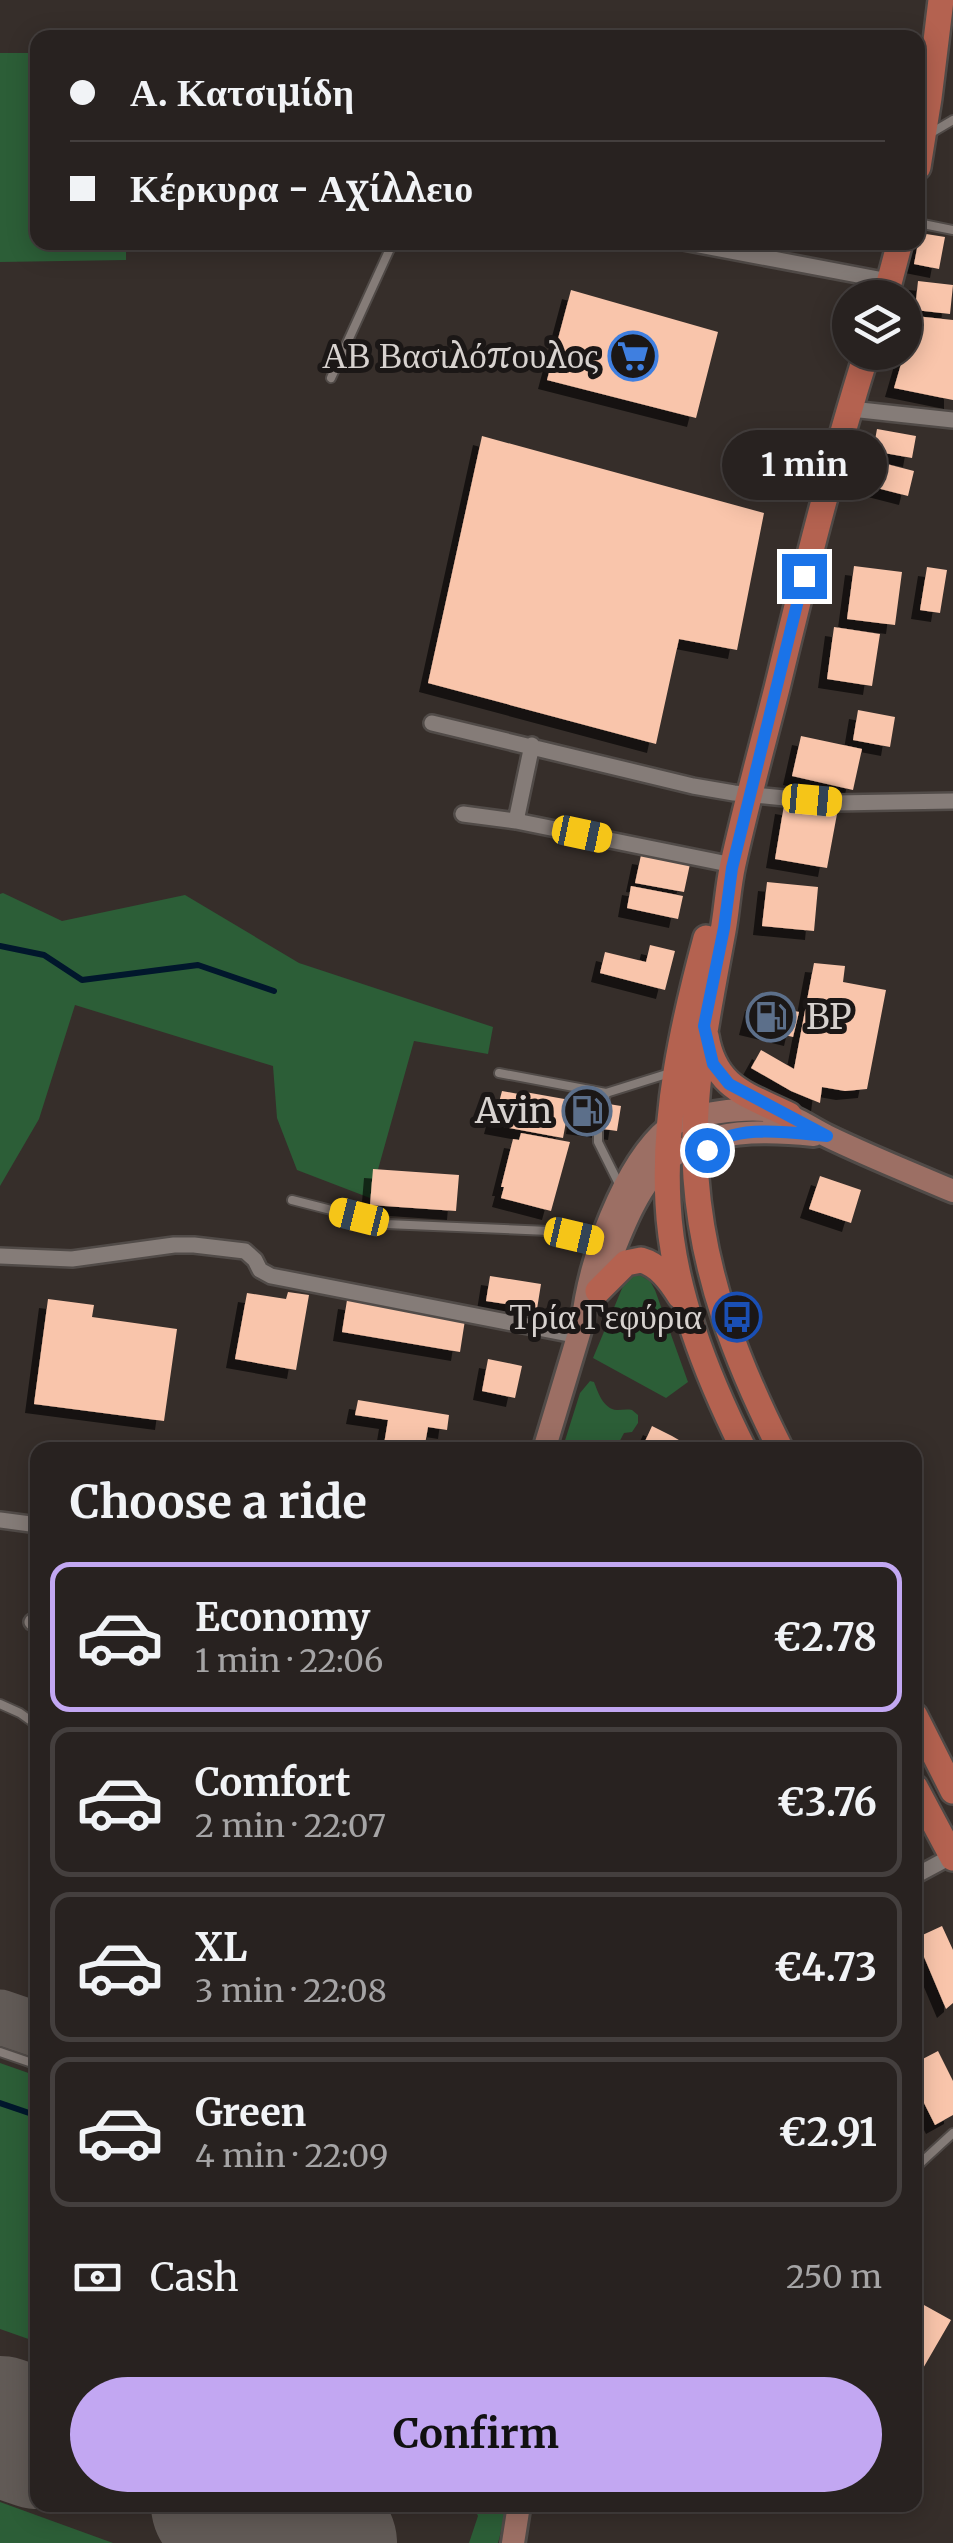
<!DOCTYPE html>
<html lang="en">
<head>
<meta charset="utf-8">
<style>
	body { margin:0; font-family:Merriweather,serif; background:#302a29; color:#f1f3f6; height:100vh; display:flex; flex-direction:column; font-size:38px; white-space:nowrap }
	* { box-sizing:border-box; margin:0 }
	p { font-size:32px; color:#a5a4a5 }
	.icon { flex:none; width:55px; height:55px; fill:none; stroke:currentColor; stroke-width:2; stroke-linecap:round; stroke-linejoin:round }
	.map { position:relative; flex:1; overflow:hidden }
	.side { position:absolute; left:30px; top:1442px; width:892px; height:1070px; display:flex; flex-direction:column; background:#282220; border-radius:20px; box-shadow:0 5px 25px #0003,0 0 0 2px #443f3e }
	.side>* { flex:none }
	.banner { position:absolute; left:30px; top:30px; width:895px; height:220px; border-radius:20px; box-shadow:0 5px 25px #0003,0 0 0 2px #443f3e; display:grid; align-content:center; height:220px; padding:0 40px; background:#282220 }
	.fabs { position:absolute; left:832px; top:280px; display:grid; gap:20px }
	.fabs a { display:grid; place-items:center; width:90px; height:90px; border-radius:50%; background:#282220; box-shadow:0 5px 25px #0003,0 0 0 2px #443f3e; font-size:50px }
	.end { position:absolute; width:45px; height:45px; margin:-22px; border:12px solid #1a73e8; background:#fff; box-shadow:0 0 0 5px #fff }
	.from { border-radius:50% }
	.bubble { position:absolute; height:70px; border-radius:35px; background:#282220; box-shadow:0 5px 25px #0003,0 0 0 2px #443f3e; font-size:32px; font-weight:700; line-height:70px; text-align:center }
	.car { position:absolute; width:30px; height:60px; margin:-30px -15px; border-radius:12px; box-shadow:0 0 8px 2px #0007; background:linear-gradient(#f5c518 24%,#345 0 40%,#f5c518 0 76%,#345 0 86%,#f5c518 0) }
	.banner b { display:flex; align-items:center; gap:35px; height:95px; font-size:38px }
	.banner b+b { border-top:2px solid #443f3e }
	.banner i { width:25px; height:25px; background:#f1f3f6 }
	ul { padding:0; list-style:none }
	li { display:flex; align-items:center; gap:30px; height:150px; margin:0 20px 15px; padding:0 20px; border:5px solid #443f3e; border-radius:20px }
	li div { flex:1 }
	li b { display:block; font-size:38px }
	li em { font-style:normal; font-weight:700 }
	li.current { border-color:#c2a7f2 }
	li>.icon { width:90px; height:90px; stroke-width:1.5 }
	h2 { padding:0 40px; font-size:45px; line-height:120px }
	.pay { display:flex; align-items:center; gap:25px; height:110px; padding:0 40px; font-size:38px }
	.pay p { margin-inline-start:auto }
	.button { display:flex; gap:20px; margin-top:auto; padding:20px 40px }
	.button a { flex:1; height:115px; border-radius:60px; background:#c2a7f2; color:#111; font-size:40px; font-weight:700; line-height:115px; text-align:center }
	.map>svg:first-child { display:block }
</style>
</head>
<body>
<div class="map">
<svg width="953" height="2543" viewBox="0 0 953 2543">
	<defs>
		<filter id="shadow"><feDropShadow dx="-9" dy="9" stdDeviation="0" flood-color="#0009"/></filter>
	</defs>
	<rect width="100%" height="100%" fill="#362e2a"/>
	<path fill="#2c5e37" d="M0,53H37L38,242L126,243V260L0,262Z
		M3,893L62,921L185,895L299,963L493,1027L488,1054L414,1041L370,1198L297,1170L277,1118L273,1066L75,1005L39,1119L0,1186V894Z
		M640,1275L650,1281L655,1290L688,1382L666,1398L593,1358L623,1286L631,1276Z
		M590,1381L594,1382C598,1392 603,1409 617,1410C622,1410 627,1409 632,1410L638,1415V1423L632,1432L624,1433L615,1450H562L580,1393Z
		M0,2063L37,2076V2342L0,2329Z
		M0,2502L113,2543H0Z
		M473,2505H508L498,2543H469L478,2516Z"/>
	<g fill="none" stroke-linecap="round" stroke-linejoin="round">
		<path stroke="#01172c" stroke-width="6" d="M0,946L44,955L82,980L198,965L274,991
			M0,2103L38,2116"/>
		<path stroke="#615a56" stroke-width="55" d="M0,2017L38,2030
			M242,2512C284,2523 309,2528 348,2505"/>
		<path stroke="#615a56" stroke-width="140" d="M0,2426L38,2439
			M221,2505L327,2543"/>
	</g>
	<path fill="#f9c5ab" filter="url(#shadow)" d="M920,233L945,237L939,269L914,264Z
		M918,281L953,285L950,314L915,310Z
		M571,290L718,332L696,418L547,380Z
		M915,316L953,320V400L894,388Z
		M877,429L916,436L912,458L873,451Z
		M482,436L764,513L737,650L679,639L656,744L428,683Z
		M879,462L914,471L908,496L873,487Z
		M854,566L902,572L895,625L847,619Z
		M927,567L947,570L940,613L920,610Z
		M834,627L880,634L872,686L827,679Z
		M858,710L895,717L890,747L853,740Z
		M801,736L862,749L853,790L792,776Z
		M784,805L837,814L827,868L775,859Z
		M641,855L690,864L684,892L635,883Z
		M767,882L818,887L814,931L762,926Z
		M631,886L683,896L678,919L627,908Z
		M650,945L675,951L665,990L600,973L605,952L646,962Z
		M814,963L845,966L843,982L886,990L867,1089L845,1091L822,1087L820,1103L791,1091L751,1068L761,1050L794,1069Z
		M754,1002L799,1012L793,1037L748,1026Z
		M502,1091L524,1095L525,1092L570,1100L563,1138L493,1125Z
		M578,1099L621,1106L617,1131L575,1125Z
		M521,1133L570,1142L551,1211L501,1198L504,1187H501L513,1139L519,1140Z
		M373,1169L459,1175L456,1211L370,1205Z
		M820,1176L861,1190L851,1223L809,1209Z
		M490,1276L541,1284L537,1309L486,1301Z
		M288,1292L309,1295L296,1370L235,1359L247,1293L286,1299Z
		M48,1299L94,1305L92,1317L177,1329L164,1421L34,1404Z
		M347,1300L465,1320L460,1352L342,1332Z
		M488,1359L522,1366L515,1398L482,1391Z
		M358,1400L449,1415L447,1430L428,1427L424,1450H383L388,1420L355,1415Z
		M652,1426L672,1436L696,1450H641Z
		M942,1926L953,1950V2003L946,2009L916,1938Z
		M938,2051L953,2081V2115L935,2125L915,2085V2063Z
		M915,2300L951,2320L918,2377L915,2375Z"/>
	<g fill="none" stroke-linecap="round" stroke-linejoin="round">
		<g stroke="#514b48" stroke-width="12">
			<path id="service" d="M931,133L953,120
				M918,223L953,230
				M331,378L393,242
				M499,1073L606,1093
				M604,1103L606,1093L673,1072
				M598,1128V1142L621,1188
				M292,1200L386,1224L549,1231L597,1242
				M0,1704L20,1713L38,1726
				M0,2052L38,2065
				M915,2168L953,2133"/>
		</g>
		<g stroke="#514b48" stroke-width="20">
			<path id="minor" d="M683,242L889,281
				M851,409L953,420
				M432,723L693,786L734,793L835,803L953,801
				M463,814L516,821L733,865
				M516,821L532,745
				M0,1256L72,1259L174,1245H194L245,1251L255,1260L260,1270L271,1276L579,1336
				M0,1520L38,1525
				M32,1622L38,1619
				M915,1876L952,1856"/>
		</g>
		<g stroke="#514b48" stroke-width="28">
			<path id="secondary" d="M610,1260C623,1226 640,1182 669,1159C708,1128 768,1130 814,1135
				M544,1450L583,1320C588,1264 624,1164 668,1128C686,1113 748,1107 772,1111C792,1114 809,1127 827,1136C868,1156 911,1173 953,1191
				M513,2543L519,2505"/>
		</g>
		<g stroke="#514b48" stroke-width="30">
			<path id="primary" d="M918,167L929,98L941,0
				M885,298L900,242
				M706,938C683,1023 663,1114 668,1203C672,1288 706,1374 744,1450
				M706,1036C715,1088 746,1094 789,1115
				M598,1291L626,1263L641,1260C659,1265 670,1280 680,1296
				M781,1450C737,1363 703,1276 696,1178C690,1094 708,1013 723,931C727,909 728,886 733,864C746,805 762,747 777,688C804,576 832,463 867,352
				M915,1716L953,1791
				M915,1787L953,1858"/>
		</g>
		<use href="#service" stroke="#857c78" stroke-width="8"/>
		<use href="#minor" stroke="#857c78" stroke-width="15"/>
		<use href="#secondary" stroke="#9c6f64" stroke-width="22"/>
		<use href="#primary" stroke="#b46250" stroke-width="25"/>
	</g>
	<g fill="none" stroke-linecap="round" stroke-linejoin="round">
		<path stroke="#1a73e8" stroke-width="12" d="M707,1150C730,1122 794,1133 827,1136L729,1084L713,1064L704,1026L724,928L732,868L804,576"/>
	</g>
	<defs>
		<g id="supermarket-ring" transform="scale(2.5)"><circle r="9.5" fill="#1b1716" stroke="#3f7fe0" stroke-width="1.5"/><path d="M-6-5.5h2.5l.6 2H6L4.5 2H-2.5L-4.4-4H-6ZM-1.5 3.2a1.3 1.3 0 1 0 .1 0ZM3 3.2a1.3 1.3 0 1 0 .1 0Z" fill="#3f7fe0"/></g>
		<g id="fuel-ring" transform="scale(2.5)"><circle r="9.5" fill="#1b1716" stroke="#5c6f8a" stroke-width="1.5"/><path d="M-5.5-6h7V0h2V4h1.3V-2.5L3-4.5l.8-.8L6-3V5H2.5V1h-1V6h-7ZM-4.2-4.7v3.2H.2V-4.7Z" fill="#5c6f8a"/></g>
		<g id="bus-ring" transform="scale(2.5)"><circle r="9.5" fill="#1b1716" stroke="#1a4fb4" stroke-width="1.5"/><path d="M-5-6H5V4H4V6H2V4H-2V6H-4V4H-5ZM-3.5-4V0h7V-4ZM-3.5 1.2v1.5H-2V1.2ZM2 1.2v1.5H3.5V1.2Z" fill="#1a4fb4"/></g>
	</defs>
	<g fill-rule="evenodd">
		<use href="#supermarket-ring" x="633" y="356"/>
		<use href="#fuel-ring" x="771" y="1017"/>
		<use href="#fuel-ring" x="587" y="1111"/>
		<use href="#bus-ring" x="737" y="1317"/>
	</g>
	<g text-anchor="middle" stroke-width="10" stroke-linejoin="round" paint-order="stroke">
		<g font-size="35" fill="#d7d2cf" stroke="#1b1716" text-anchor="end">
			<text x="598" y="368">ΑΒ Βασιλόπουλος</text>
			<text x="806" y="1029" text-anchor="start">BP</text>
			<text x="552" y="1123">Avin</text>
			<text x="702" y="1329">Τρία Γεφύρια</text>
		</g>
	</g>
</svg>
<div class="fabs">
<a><svg class="icon" aria-label="layers" viewBox="0 0 24 24"><path d="M12 4l9 5-9 5-9-5zM3 14l9 5 9-5"/></svg></a>
</div>
<i class="end from" style="left:707px;top:1150px"></i>
<i class="end" style="left:804px;top:576px"></i>
<div class="bubble" style="left:722px;top:430px;width:165px">1 min</div>
<i class="car" style="left:812px;top:800px;rotate:95deg"></i>
<i class="car" style="left:582px;top:834px;rotate:102deg"></i>
<i class="car" style="left:359px;top:1217px;rotate:284deg"></i>
<i class="car" style="left:574px;top:1236px;rotate:103deg"></i>
<div class="banner">
<b><i class="from"></i>Α. Κατσιμίδη</b>
<b><i></i>Κέρκυρα - Αχίλλειο</b>
</div>
<section class="side">
<h2>Choose a ride</h2>
<ul>
<li class="current"><svg class="icon" aria-label="car" viewBox="0 0 24 24"><path d="M5 17H2v-5l4-1 3-4h7l3 4 3 1v5h-3M9 17h6M6 11h13"/><circle cx="7" cy="17" r="2"/><circle cx="17" cy="17" r="2"/></svg><div><b>Economy</b><p>1 min · 22:06</p></div><em>€2.78</em></li>
<li><svg class="icon" aria-label="car" viewBox="0 0 24 24"><path d="M5 17H2v-5l4-1 3-4h7l3 4 3 1v5h-3M9 17h6M6 11h13"/><circle cx="7" cy="17" r="2"/><circle cx="17" cy="17" r="2"/></svg><div><b>Comfort</b><p>2 min · 22:07</p></div><em>€3.76</em></li>
<li><svg class="icon" aria-label="car" viewBox="0 0 24 24"><path d="M5 17H2v-5l4-1 3-4h7l3 4 3 1v5h-3M9 17h6M6 11h13"/><circle cx="7" cy="17" r="2"/><circle cx="17" cy="17" r="2"/></svg><div><b>XL</b><p>3 min · 22:08</p></div><em>€4.73</em></li>
<li><svg class="icon" aria-label="car" viewBox="0 0 24 24"><path d="M5 17H2v-5l4-1 3-4h7l3 4 3 1v5h-3M9 17h6M6 11h13"/><circle cx="7" cy="17" r="2"/><circle cx="17" cy="17" r="2"/></svg><div><b>Green</b><p>4 min · 22:09</p></div><em>€2.91</em></li>
</ul>
<div class="pay"><svg class="icon" aria-label="cash" viewBox="0 0 24 24"><path d="M3 7h18v10H3z"/><circle cx="12" cy="12" r="2"/></svg>Cash<p>250 m</p></div>
<div class="button"><a>Confirm</a></div>
</section>
</div>
</body>
</html>
